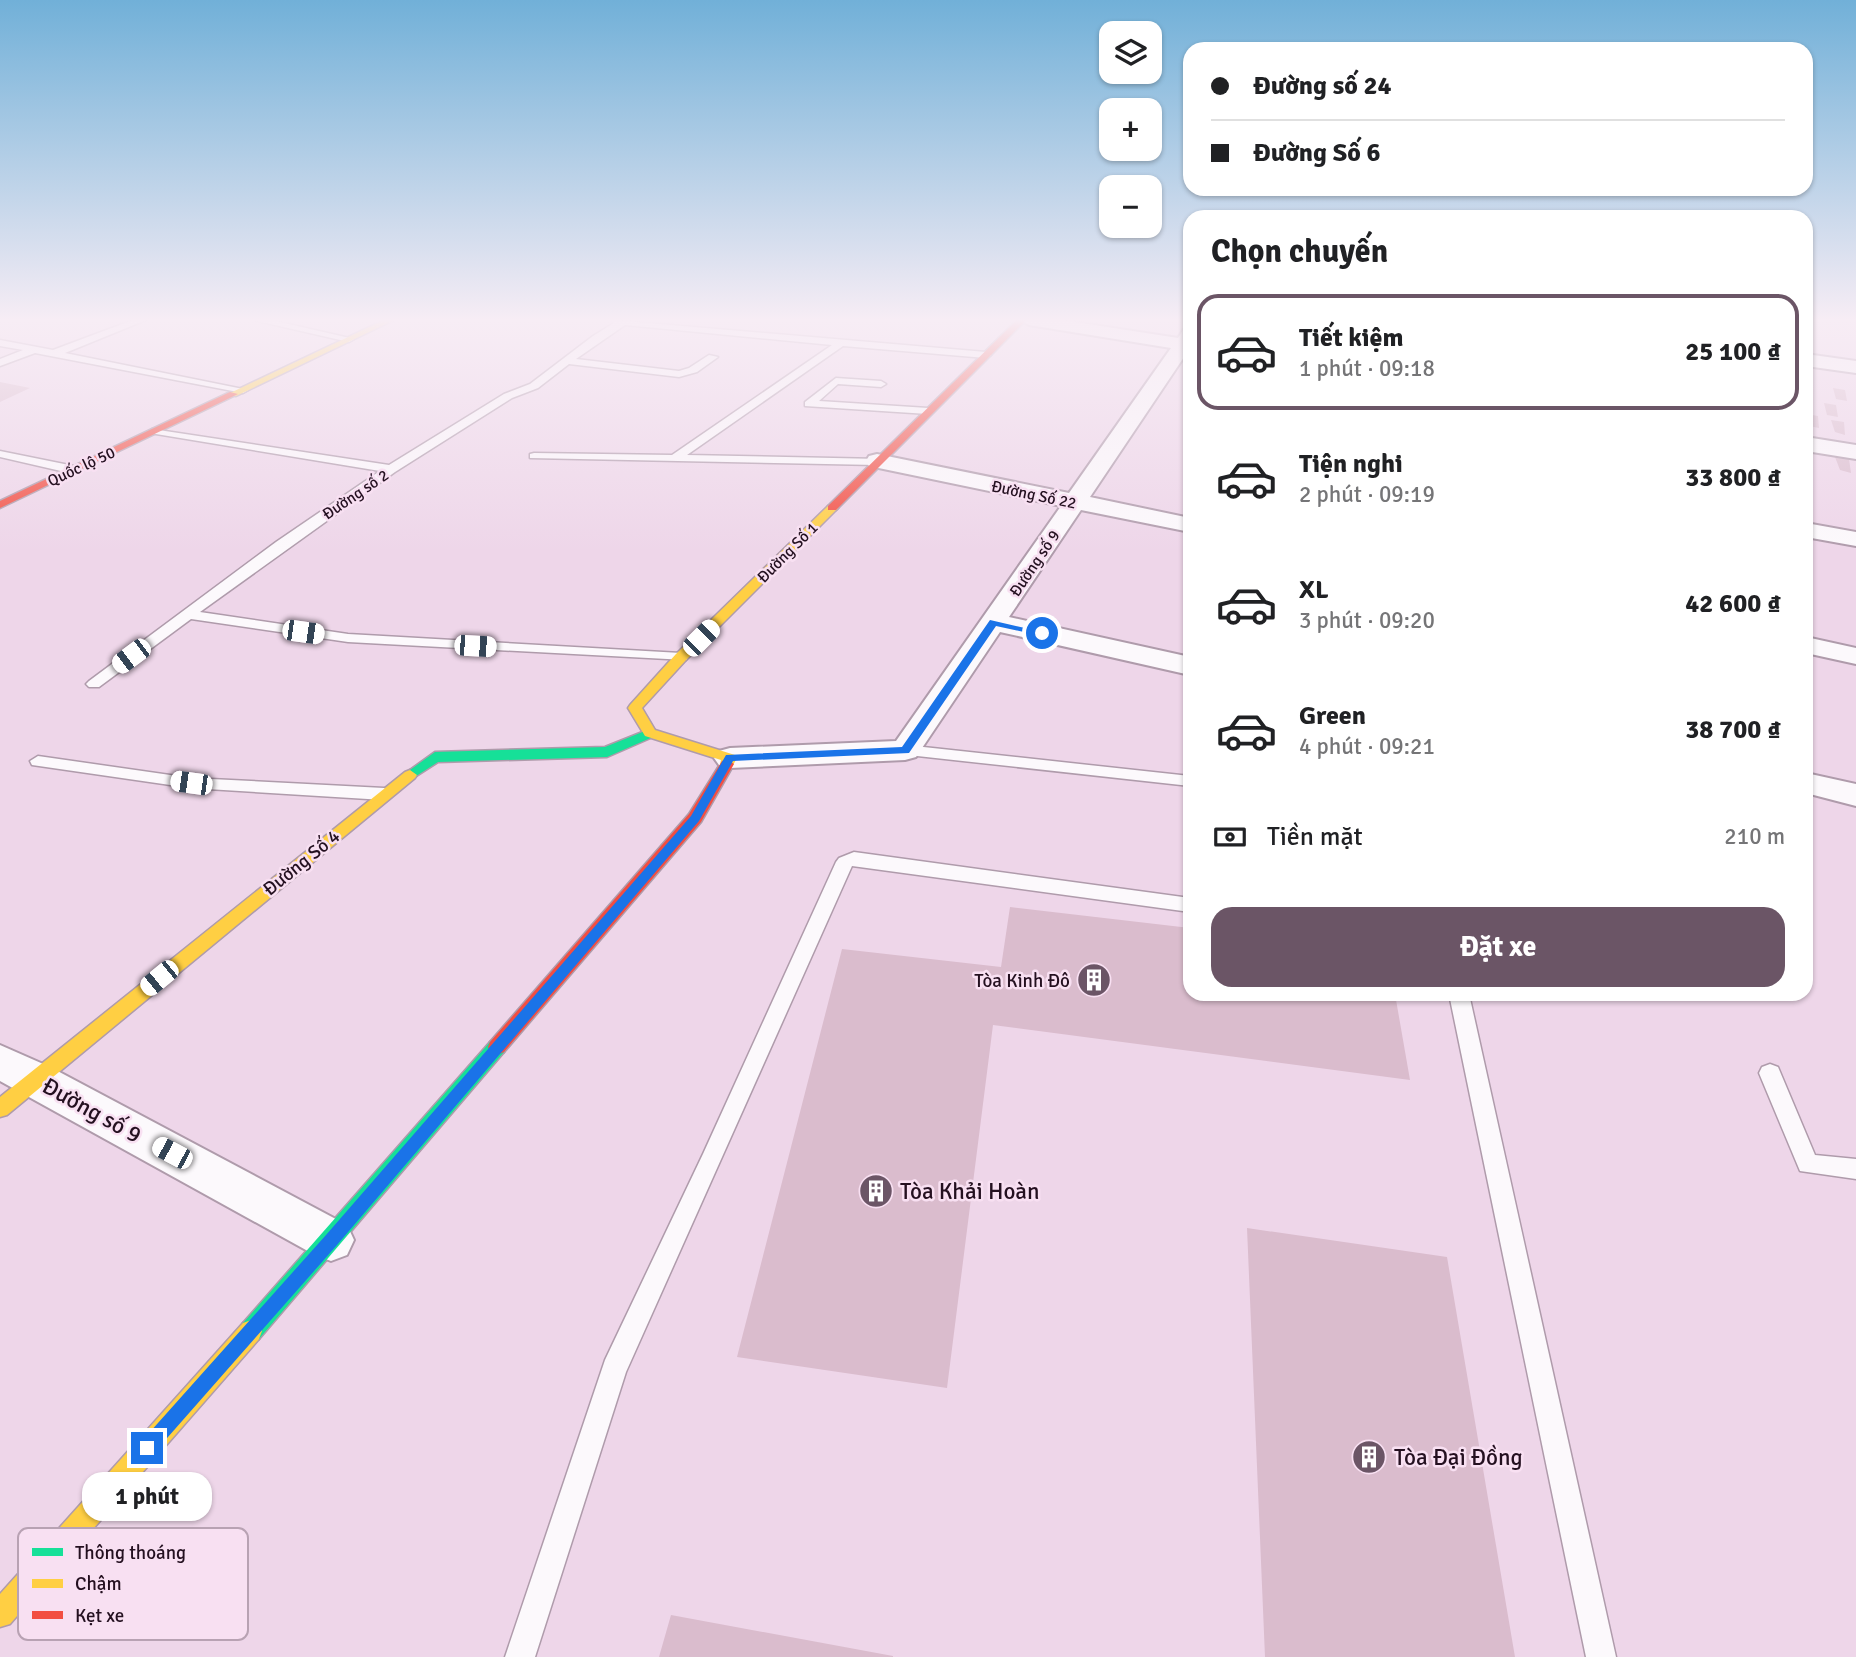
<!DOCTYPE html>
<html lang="vi">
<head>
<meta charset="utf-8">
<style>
	body { margin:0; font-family:Signika,sans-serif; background:#f6f6f6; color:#202124; height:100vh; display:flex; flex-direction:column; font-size:26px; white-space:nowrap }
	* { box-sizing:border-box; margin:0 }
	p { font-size:23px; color:#757577 }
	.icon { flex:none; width:38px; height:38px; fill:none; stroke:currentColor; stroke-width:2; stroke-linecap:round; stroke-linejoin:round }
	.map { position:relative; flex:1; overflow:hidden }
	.details { position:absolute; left:1183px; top:210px; width:630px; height:791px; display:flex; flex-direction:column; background:#fff; border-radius:21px; box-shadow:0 2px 5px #0004 }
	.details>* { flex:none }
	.banner { position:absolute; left:1183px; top:42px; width:630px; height:154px; border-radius:21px; box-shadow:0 2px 5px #0004; display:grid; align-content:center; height:154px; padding:0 28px; background:#fff }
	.buttons { position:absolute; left:1099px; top:21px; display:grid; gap:14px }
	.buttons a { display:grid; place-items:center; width:63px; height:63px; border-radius:14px; background:#fff; box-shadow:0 2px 5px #0004; font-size:35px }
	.end { position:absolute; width:32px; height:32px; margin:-16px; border:9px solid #1a73e8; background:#fff; box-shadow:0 0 0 4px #fff }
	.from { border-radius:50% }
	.bubble { position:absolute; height:49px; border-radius:21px; background:#fff; box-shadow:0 2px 5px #0004; font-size:23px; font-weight:700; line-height:49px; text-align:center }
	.car { position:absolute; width:21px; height:42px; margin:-21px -10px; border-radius:9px; box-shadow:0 0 5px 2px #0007; background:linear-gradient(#fff 24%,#345 0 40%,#fff 0 76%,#345 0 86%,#fff 0) }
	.banner b { display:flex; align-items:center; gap:24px; height:66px; font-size:26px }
	.banner b+b { border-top:2px solid #e0e0e0 }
	.banner i { width:18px; height:18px; background:#202124 }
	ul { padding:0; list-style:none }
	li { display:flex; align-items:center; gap:21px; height:116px; margin:0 14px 10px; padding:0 14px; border:4px solid transparent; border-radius:21px }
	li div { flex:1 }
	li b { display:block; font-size:26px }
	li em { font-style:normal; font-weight:700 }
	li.active { border-color:#6b5566 }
	li>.icon { width:63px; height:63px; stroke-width:1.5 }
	h2 { padding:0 28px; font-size:32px; line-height:84px }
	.pay { display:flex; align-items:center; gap:18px; height:77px; padding:0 28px; font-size:26px }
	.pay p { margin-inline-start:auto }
	.action { display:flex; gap:14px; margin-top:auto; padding:14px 28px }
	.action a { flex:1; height:80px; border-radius:21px; background:#6b5566; color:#fff; font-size:28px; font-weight:700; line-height:80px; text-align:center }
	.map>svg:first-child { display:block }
</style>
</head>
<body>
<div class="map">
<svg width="1856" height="1657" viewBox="0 0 1856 1657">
	<rect width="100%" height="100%" fill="#eed6e9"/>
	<path fill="#dabccd" d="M0,382L30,388L0,402Z
		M1833,388L1845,390L1847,401L1836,399Z
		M1824,403L1836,405L1838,417L1827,415Z
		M1806,414L1818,416L1819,428L1809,426Z
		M1831,420L1844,422L1845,435L1835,432Z
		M1835,457L1849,459L1851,473L1840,470Z
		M1010,907L1190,928V994H1395L1410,1080L993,1025L947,1388L737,1357L842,949L1001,967Z
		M1247,1228L1447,1257L1515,1657H1265Z
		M671,1615L893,1656V1657H659Z"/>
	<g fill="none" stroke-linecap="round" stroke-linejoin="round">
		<g stroke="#af9bab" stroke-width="3">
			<path id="lane" d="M133,320H146L65,353L248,390L243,393L35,353L0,366V359L23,350L0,346V340L53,350Z
				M253,320H271L354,339L349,342Z
				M612,320L986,352L991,355L986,358L843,346L687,455L881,459V463L877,465L530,458V454L534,453L672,455L832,345L625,325L576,359L679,371L689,368L709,355L718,357L697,372L679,377L569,364L538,388L512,398L395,472L200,612L348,634L681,653L686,654L688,657L686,660L348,642L191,619L99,687H89L86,684L89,681L276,542L380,471L156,434L152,433V429L389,465L504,394L530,384L593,336L614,323Z
				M836,378L881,381L886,384L881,387L838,384L819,401L928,408L933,411L928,414L805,406V402Z
				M0,451L74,466L80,470L74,474L0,457Z
				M905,745L1190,776V786L899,754L897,750Z
				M38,756L191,778L384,788L392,794L384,800L191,788L32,765L30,761Z
				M854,852L1190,898V912L852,866L626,1372L535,1657H505L605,1360L703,1154L836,862L839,858Z
				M1449,994H1469L1616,1657H1586Z
				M1770,1064L1778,1067L1815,1155L1856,1159V1179L1800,1171L1759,1073L1762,1067Z"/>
		</g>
		<g stroke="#af9bab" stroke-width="4">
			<path id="street" d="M1020,320H1062L1178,338L1183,330L1190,328V352L1188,351L1090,497L1190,518V532L1081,510L1009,617L1190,657V675L1000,632L916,757L905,760L730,768L719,765L714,758L719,751L730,748L896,741L1061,506L869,466L866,461L869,456L877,454L1069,493L1171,348L1029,325Z
				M1806,354L1856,361V373L1806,366Z
				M1806,437L1856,445V459L1806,451Z
				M1806,523L1856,532V546L1806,537Z
				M1806,637L1856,648V664L1806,653Z
				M1806,773L1856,784V806L1806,793Z
				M0,1045L50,1067L347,1225L354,1240L347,1255L331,1261L315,1255L0,1081Z"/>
		</g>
		<g stroke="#af9bab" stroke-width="3">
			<path id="fast" d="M650,729L655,730L657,733L655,736L607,757L438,762L410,780L403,775L435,752L605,747Z
				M497,1039L504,1042L506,1047L504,1052L259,1339L251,1342L243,1339L240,1331L243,1323L490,1042Z"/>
		</g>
		<g stroke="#af9bab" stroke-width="3">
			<path id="slow" d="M384,320H394L236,396L228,394Z
				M832,505L838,508L686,660L642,708L655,730L735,755L737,758L732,767H722L720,764L721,760L645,736L628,708L630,705L676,654L828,506Z
				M410,770L417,775L415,778L7,1115L0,1117V1097L405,772Z
				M251,1320L259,1323L262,1331L259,1339L10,1624L0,1627V1594L243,1323Z"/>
		</g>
		<g stroke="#af9bab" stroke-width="3">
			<path id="jam" d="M1017,320H1026L836,510H828V506Z
				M230,392L238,394L0,508V501Z
				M727,759L734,764L701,822L504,1052L497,1055L490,1052L488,1047L490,1042L689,814L722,761Z"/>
		</g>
		<use href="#lane" fill="#fcf9fc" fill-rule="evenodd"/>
		<use href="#street" fill="#fcf9fc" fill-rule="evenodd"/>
		<use href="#fast" fill="#16e098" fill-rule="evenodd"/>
		<use href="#slow" fill="#ffcf43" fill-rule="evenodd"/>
		<use href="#jam" fill="#f24e42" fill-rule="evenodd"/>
	</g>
	<linearGradient id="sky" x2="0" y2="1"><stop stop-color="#71b0d8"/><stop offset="0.58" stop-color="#f7edf5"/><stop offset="1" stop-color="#f7edf5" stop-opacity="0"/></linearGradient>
	<rect width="1856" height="552" fill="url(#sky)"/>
	<path fill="#1a73e8" d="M990,620L1047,633L1042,636L996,626L909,753L733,761L699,821L337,1245L153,1454L147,1457L141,1454L138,1448L141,1442L326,1235L691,816L726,755L902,747Z"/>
	<defs>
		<g id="building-disc" transform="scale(1.75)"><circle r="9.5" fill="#6b5566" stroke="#f8e0f2"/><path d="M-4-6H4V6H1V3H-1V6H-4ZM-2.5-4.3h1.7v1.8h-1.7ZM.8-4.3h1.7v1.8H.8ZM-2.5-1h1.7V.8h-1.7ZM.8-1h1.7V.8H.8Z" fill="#fff"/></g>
	</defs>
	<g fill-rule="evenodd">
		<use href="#building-disc" x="1094" y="980"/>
		<use href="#building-disc" x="876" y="1191"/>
		<use href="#building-disc" x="1369" y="1457"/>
	</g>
	<g text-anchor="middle" stroke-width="5" stroke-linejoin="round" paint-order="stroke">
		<g font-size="16" fill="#241020" stroke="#f8e0f2">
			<text transform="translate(81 466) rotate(-25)" y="6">Quốc lộ 50</text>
			<text transform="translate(355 494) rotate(-34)" y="6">Đường số 2</text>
			<text transform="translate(1034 494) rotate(12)" y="6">Đường Số 22</text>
			<text transform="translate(787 552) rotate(-45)" y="6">Đường Số 1</text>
			<text transform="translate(1034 563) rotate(-56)" y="6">Đường số 9</text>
		</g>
		<g font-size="19" fill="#241020" stroke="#f8e0f2">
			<text transform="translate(301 862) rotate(-39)" y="7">Đường Số 4</text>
		</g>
		<g font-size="19" fill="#241020" stroke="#f8e0f2" text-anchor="end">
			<text x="1070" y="987">Tòa Kinh Đô</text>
		</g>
		<g font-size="23" fill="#241020" stroke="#f8e0f2">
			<text transform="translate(92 1110) rotate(29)" y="8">Đường số 9</text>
		</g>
		<g font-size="23" fill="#241020" stroke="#f8e0f2" text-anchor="start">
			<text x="900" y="1199">Tòa Khải Hoàn</text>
			<text x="1394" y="1465">Tòa Đại Đồng</text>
		</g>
	</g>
	<rect x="18" y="1528" width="230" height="112" rx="10" fill="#f8e0f2" stroke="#b8a2b3" stroke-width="2"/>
	<rect x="32" y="1548" width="31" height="8" fill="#16e098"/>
	<rect x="32" y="1579" width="31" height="9" fill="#ffcf43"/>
	<rect x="32" y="1611" width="31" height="8" fill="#f24e42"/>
	<g font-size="19" fill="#241020">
		<text x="75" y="1559">Thông thoáng</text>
		<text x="75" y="1590">Chậm</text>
		<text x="75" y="1622">Kẹt xe</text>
	</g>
</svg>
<div class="buttons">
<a><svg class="icon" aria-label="layers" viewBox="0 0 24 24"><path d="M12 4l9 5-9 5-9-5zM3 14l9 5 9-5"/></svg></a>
<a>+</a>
<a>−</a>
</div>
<i class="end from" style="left:1042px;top:633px"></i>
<i class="end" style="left:147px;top:1448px"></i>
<div class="bubble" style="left:82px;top:1472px;width:130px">1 phút</div>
<i class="car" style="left:303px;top:632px;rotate:98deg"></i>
<i class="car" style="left:701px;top:638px;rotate:45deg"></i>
<i class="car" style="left:475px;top:646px;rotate:93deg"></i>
<i class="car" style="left:131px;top:656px;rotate:233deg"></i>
<i class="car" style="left:191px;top:783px;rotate:278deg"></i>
<i class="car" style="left:159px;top:978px;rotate:231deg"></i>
<i class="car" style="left:172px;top:1153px;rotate:298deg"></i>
<div class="banner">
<b><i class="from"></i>Đường số 24</b>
<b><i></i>Đường Số 6</b>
</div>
<section class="details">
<h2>Chọn chuyến</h2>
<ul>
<li class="active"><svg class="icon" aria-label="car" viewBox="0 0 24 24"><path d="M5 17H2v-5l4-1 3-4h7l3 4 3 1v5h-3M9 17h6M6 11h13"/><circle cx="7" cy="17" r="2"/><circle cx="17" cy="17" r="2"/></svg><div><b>Tiết kiệm</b><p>1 phút · 09:18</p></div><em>25 100 ₫</em></li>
<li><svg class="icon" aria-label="car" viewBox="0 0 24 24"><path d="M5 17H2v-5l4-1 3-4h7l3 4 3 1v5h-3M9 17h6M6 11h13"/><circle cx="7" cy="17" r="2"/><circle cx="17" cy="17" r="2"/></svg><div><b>Tiện nghi</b><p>2 phút · 09:19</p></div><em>33 800 ₫</em></li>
<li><svg class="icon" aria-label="car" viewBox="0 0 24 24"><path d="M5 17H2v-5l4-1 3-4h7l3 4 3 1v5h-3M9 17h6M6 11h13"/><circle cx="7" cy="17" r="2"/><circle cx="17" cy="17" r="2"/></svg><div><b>XL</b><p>3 phút · 09:20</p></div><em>42 600 ₫</em></li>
<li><svg class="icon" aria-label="car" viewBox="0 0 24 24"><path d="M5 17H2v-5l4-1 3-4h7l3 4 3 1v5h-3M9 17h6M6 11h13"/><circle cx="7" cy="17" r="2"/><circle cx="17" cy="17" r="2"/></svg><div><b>Green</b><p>4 phút · 09:21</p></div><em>38 700 ₫</em></li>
</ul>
<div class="pay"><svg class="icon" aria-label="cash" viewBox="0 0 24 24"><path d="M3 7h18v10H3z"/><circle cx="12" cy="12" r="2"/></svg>Tiền mặt<p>210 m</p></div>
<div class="action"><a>Đặt xe</a></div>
</section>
</div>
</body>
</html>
